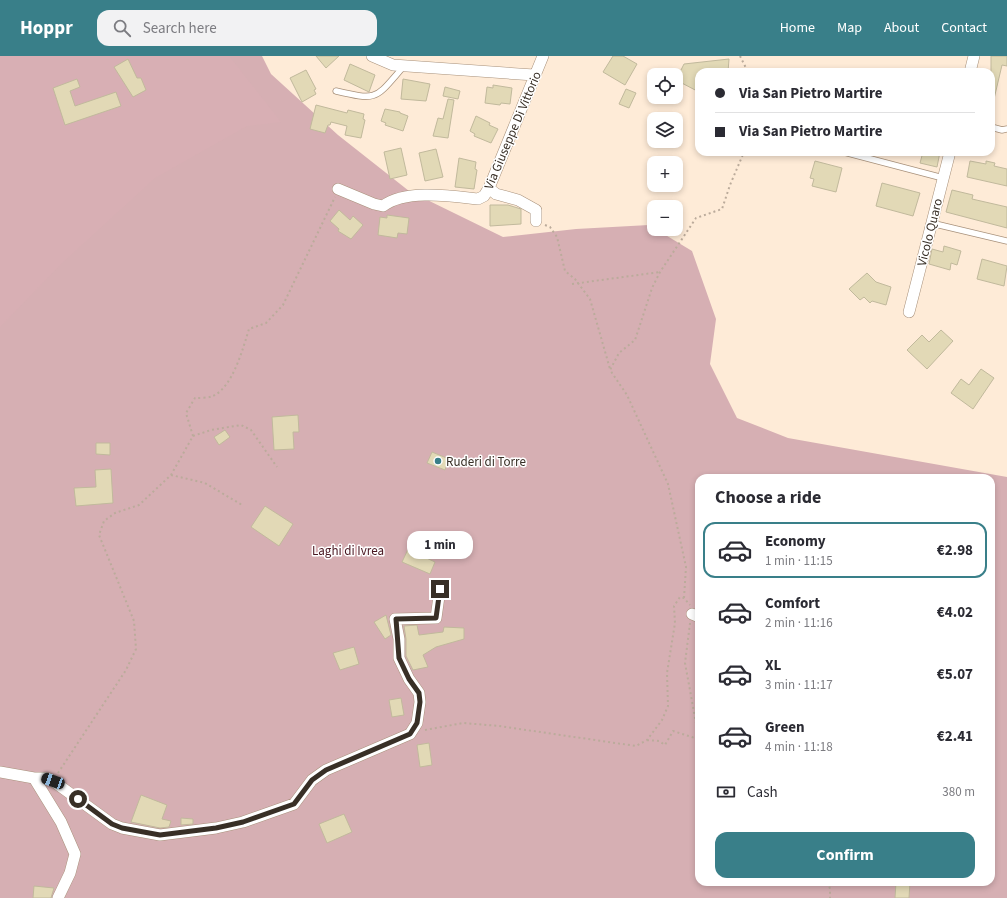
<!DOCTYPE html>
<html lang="en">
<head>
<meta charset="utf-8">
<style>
	body { margin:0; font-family:"Source Sans 3",sans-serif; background:#f2f2f3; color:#2b2b33; height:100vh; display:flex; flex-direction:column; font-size:15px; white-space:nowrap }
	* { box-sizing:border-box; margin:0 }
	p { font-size:13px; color:#7c7c81 }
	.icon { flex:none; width:22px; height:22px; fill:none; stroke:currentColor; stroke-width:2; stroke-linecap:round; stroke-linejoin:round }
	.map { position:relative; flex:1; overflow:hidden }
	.side { position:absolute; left:695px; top:418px; width:300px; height:412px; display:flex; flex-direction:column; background:#fff; border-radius:12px; box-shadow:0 2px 6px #0003 }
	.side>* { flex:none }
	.hud { position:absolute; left:695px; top:12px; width:300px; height:88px; border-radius:12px; box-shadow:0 2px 6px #0003; display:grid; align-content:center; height:88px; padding:0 20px; background:#fff }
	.controls { position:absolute; left:647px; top:12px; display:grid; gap:8px }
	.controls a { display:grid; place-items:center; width:36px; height:36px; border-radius:8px; background:#fff; box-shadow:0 2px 6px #0003; font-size:20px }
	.end { position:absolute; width:18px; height:18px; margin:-9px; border:5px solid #382f26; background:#fff; box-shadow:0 0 0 2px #fff }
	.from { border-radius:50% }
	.bubble { position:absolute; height:28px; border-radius:12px; background:#fff; box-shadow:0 2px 6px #0003; font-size:13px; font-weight:700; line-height:28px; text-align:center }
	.car { position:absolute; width:12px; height:24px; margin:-12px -6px; border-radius:5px; box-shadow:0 0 3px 1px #0007; background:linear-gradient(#222 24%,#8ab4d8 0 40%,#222 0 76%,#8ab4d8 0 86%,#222 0) }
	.hud b { display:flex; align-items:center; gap:14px; height:38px; font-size:15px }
	.hud b+b { border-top:1px solid #e1e1e2 }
	.hud i { width:10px; height:10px; background:#2b2b33 }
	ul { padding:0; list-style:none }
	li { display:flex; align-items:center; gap:12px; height:56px; margin:0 8px 6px; padding:0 12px; border:2px solid transparent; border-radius:12px }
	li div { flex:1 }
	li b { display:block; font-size:15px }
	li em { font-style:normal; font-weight:700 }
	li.on { border-color:#397f89 }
	li>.icon { width:36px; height:36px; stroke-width:1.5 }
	h2 { padding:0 20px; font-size:18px; line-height:48px }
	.pay { display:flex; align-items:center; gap:10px; height:44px; padding:0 20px; font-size:15px }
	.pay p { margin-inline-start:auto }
	.primary-button { display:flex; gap:8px; margin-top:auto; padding:8px 20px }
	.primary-button a { flex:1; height:46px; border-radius:12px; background:#397f89; color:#fff; font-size:16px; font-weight:700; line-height:46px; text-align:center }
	header { display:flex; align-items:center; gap:24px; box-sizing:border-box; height:56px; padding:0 20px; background:#397f89; color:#fff }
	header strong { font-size:19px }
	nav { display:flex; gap:22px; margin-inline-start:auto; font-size:14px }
	.search { width:280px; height:36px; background:#f2f2f3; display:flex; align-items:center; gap:10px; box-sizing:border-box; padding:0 14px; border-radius:12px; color:#7c7c81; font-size:15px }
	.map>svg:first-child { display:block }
</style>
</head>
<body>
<header>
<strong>Hoppr</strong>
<div class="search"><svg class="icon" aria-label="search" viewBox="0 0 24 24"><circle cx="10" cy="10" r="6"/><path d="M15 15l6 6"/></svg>Search here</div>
<nav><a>Home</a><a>Map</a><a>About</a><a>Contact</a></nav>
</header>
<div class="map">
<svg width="1007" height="842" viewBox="0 0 1007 842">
	<rect width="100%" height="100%" fill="#feebd7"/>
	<path fill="#d6afb3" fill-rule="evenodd" d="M0,0H262L271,18L338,79L409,135L503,181L576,173L649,169L692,195L716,263L710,308L737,362L788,382L1007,421V842H0ZM699,422H991V826H699Z"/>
	<path fill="#d8afb4" d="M0,0H229L281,66L247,70L155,122L62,207L0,271Z"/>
	<path fill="#e2d9b6" stroke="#c1b99c" d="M316,0H339L326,12Z
		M613,0H623L637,8L625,29L603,16Z
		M991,0H1007V10L1002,9L994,43H991Z
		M128,3L137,22H141L146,34L133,41L114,11Z
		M729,3L728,16H699V36L676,24L684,8Z
		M350,8L375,19L369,36L344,24Z
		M306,14L316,33L314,34L316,38L302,46L290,22Z
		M77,23L80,31L70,35L75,50L116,36L121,50L65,69L53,32Z
		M403,23L430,28L426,45L401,43Z
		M493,29L512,32L510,48L501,47L500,49L485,47L487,31L493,32Z
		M445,31L460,35L458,43L443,40Z
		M626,33L636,37L629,52L619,48Z
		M448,43L454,44L448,82L433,80L438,62L443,63Z
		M316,49L347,57L348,54L364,58L363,63L365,64L361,82L345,79L347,70L331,66L330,69H328L325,77L310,73Z
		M385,53L400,56V57L408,60L403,75L385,69L386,67L381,65Z
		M476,60L490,67L489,69L498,73L491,87L474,80L475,78L470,75Z
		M401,92L407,119L390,123L384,96Z
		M436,93L443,121L425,125L419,97Z
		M923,96H940L937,111L920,107Z
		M459,102L476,106L475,113L477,114L474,133L455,131Z
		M815,105L842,112L836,136L812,130L814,123L810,122Z
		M970,105L986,108V105L995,107L994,110L1007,113V130L967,121Z
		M882,127L920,137L913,160L876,150Z
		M952,134L973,139L972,143L1007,151V172L946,156Z
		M490,149H508L521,153V168L490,170Z
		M339,154L350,164L353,160L363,169L351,183L338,175L339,173L330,165Z
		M387,159L409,162L407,178L398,177L397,182L378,179L380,161L387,162Z
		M944,190L961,195L957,209L951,207L950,214L929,208L932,193L943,196Z
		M982,203L1007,210L1004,230L977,223Z
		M867,217L876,226L891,231L886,249L872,245L870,247L864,241L860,244L849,233Z
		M941,274L953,285L927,313L907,294L922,279L929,286Z
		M981,313L994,322L973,353L951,337L961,323L969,329Z
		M298,359L299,376H293L294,393L274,394L272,361Z
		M225,374L230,381L219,389L214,381Z
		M96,387H110V399L96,398Z
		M432,396L449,403L445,414L427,407Z
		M111,413L113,447L76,450L74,432L96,431L95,414Z
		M265,450L293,468L279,490L251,471Z
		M410,489L420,493L418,498L435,506L430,518L402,506Z
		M386,559L391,579L385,583L374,566Z
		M417,569L419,579L443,576L444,571L464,572V583L436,591L423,599L428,611L413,614L406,600V583L404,570Z
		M354,591L359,608L340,614L333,597Z
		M401,642L404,659L392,661L389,644Z
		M429,687L432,709L420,711L417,689Z
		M141,739L167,749L162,763L171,765L169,771L160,772L131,766Z
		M344,758L352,776L327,787L319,768Z
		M181,762L193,763V768L181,769Z
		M896,826H910L909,842H895Z
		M34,830L54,832L51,842H33Z"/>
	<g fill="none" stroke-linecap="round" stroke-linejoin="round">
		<g stroke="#a8917b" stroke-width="7">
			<path id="service" d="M336,35C379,45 375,43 404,10
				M991,71L1002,74L1007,73
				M844,96L943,122
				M931,167L1007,185"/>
		</g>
		<g stroke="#a8917b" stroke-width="12">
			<path id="minor" d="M372,0L393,9L534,19
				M970,16L974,0
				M489,132L496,138L518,144L536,154V165
				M338,133L374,148L383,150C406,133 451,140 478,143L484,140L489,132L543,0
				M909,256L950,96
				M692,558L699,561
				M0,716L34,722H46L53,725L112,768L122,772L160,779L216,772L243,766L294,748L312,724L326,714L410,678L417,667L420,646L419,637L409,623L399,602V583L395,563L436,562L440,533
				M34,722L61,766L75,798L70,817L58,842"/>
		</g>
		<path stroke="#bbab9b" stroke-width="2" stroke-dasharray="2 3" stroke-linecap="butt" d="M740,0L748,16
			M545,169L550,171L557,181L565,215L575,223L590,243L610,313
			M572,228L660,216
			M193,380L186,357L195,342C200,342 208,342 213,340C233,331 243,292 249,273L266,267L283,249L335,141
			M171,419L205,427L242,449
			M684,542L686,511L668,428L627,339L610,314L619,297L635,284L652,232L660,216L696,162L722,153L730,129L744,96
			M690,567L685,607L699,684
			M425,674L463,667L499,670L636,690L647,684L662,664L668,650L667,617L675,567L674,550L680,541L684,542L690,549
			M647,684L659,685L665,689L673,675L698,683
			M58,717L126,614L136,593L134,565L99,479L104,465L115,457L139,449L171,419L193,380L211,374L241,369L251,374L277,411
			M828,826L830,833V842"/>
		<use href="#service" stroke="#fff" stroke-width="5.5"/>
		<use href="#minor" stroke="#fff" stroke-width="11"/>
	</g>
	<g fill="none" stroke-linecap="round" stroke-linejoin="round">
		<path stroke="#382f26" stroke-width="5" d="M78,743L112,768L122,772L160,779L216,772L243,766L294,748L312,724L326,714L410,678L417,667L420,646L419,637L409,623L399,602L396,563L436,562L440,533"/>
	</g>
	<circle fill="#397f89" stroke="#fff" stroke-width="1.5" cx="438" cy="405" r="4"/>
	<g text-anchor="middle" stroke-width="3" stroke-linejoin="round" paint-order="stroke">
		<g font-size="13" fill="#382f26" stroke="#fff">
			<text transform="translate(512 74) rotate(-67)" y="5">Via Giuseppe Di Vittorio</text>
			<text transform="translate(929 176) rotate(-76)" y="5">Vicolo Quaro</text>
		</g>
		<g font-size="13" fill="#382f26" stroke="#fff" text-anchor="start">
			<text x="446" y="410">Ruderi di Torre</text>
		</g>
		<g font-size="13" fill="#491620" stroke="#fff">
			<text x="348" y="499">Laghi di Ivrea</text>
		</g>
	</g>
</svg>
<div class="controls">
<a><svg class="icon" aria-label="locate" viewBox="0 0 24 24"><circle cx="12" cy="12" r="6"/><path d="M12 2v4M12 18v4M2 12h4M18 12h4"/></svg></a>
<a><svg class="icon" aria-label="layers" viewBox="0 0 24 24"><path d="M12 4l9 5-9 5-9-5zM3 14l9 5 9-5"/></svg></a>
<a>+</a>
<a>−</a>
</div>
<i class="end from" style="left:78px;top:743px"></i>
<i class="end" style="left:440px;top:533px"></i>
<div class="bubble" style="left:407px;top:475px;width:66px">1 min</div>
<i class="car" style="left:53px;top:725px;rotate:290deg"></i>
<div class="hud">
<b><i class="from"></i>Via San Pietro Martire</b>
<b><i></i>Via San Pietro Martire</b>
</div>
<section class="side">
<h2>Choose a ride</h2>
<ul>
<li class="on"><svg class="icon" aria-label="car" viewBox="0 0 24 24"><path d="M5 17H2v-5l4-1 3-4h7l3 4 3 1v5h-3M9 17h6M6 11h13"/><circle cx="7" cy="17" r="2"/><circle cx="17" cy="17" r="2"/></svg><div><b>Economy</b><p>1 min · 11:15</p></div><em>€2.98</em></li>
<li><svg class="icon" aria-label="car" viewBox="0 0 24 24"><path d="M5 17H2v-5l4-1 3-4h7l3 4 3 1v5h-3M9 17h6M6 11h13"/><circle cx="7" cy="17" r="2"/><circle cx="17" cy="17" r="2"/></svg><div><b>Comfort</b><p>2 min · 11:16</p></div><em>€4.02</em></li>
<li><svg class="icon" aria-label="car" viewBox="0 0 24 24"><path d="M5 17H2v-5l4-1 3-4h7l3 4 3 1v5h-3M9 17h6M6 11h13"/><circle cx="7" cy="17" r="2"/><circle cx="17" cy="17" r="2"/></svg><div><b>XL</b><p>3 min · 11:17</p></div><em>€5.07</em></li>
<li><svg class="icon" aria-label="car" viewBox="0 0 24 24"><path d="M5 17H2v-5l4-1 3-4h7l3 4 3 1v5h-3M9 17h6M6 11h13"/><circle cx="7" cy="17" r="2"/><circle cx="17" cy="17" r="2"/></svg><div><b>Green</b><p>4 min · 11:18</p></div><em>€2.41</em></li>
</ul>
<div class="pay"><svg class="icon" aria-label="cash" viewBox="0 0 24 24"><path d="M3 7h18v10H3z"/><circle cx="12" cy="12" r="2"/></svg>Cash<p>380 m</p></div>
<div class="primary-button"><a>Confirm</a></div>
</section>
</div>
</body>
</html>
